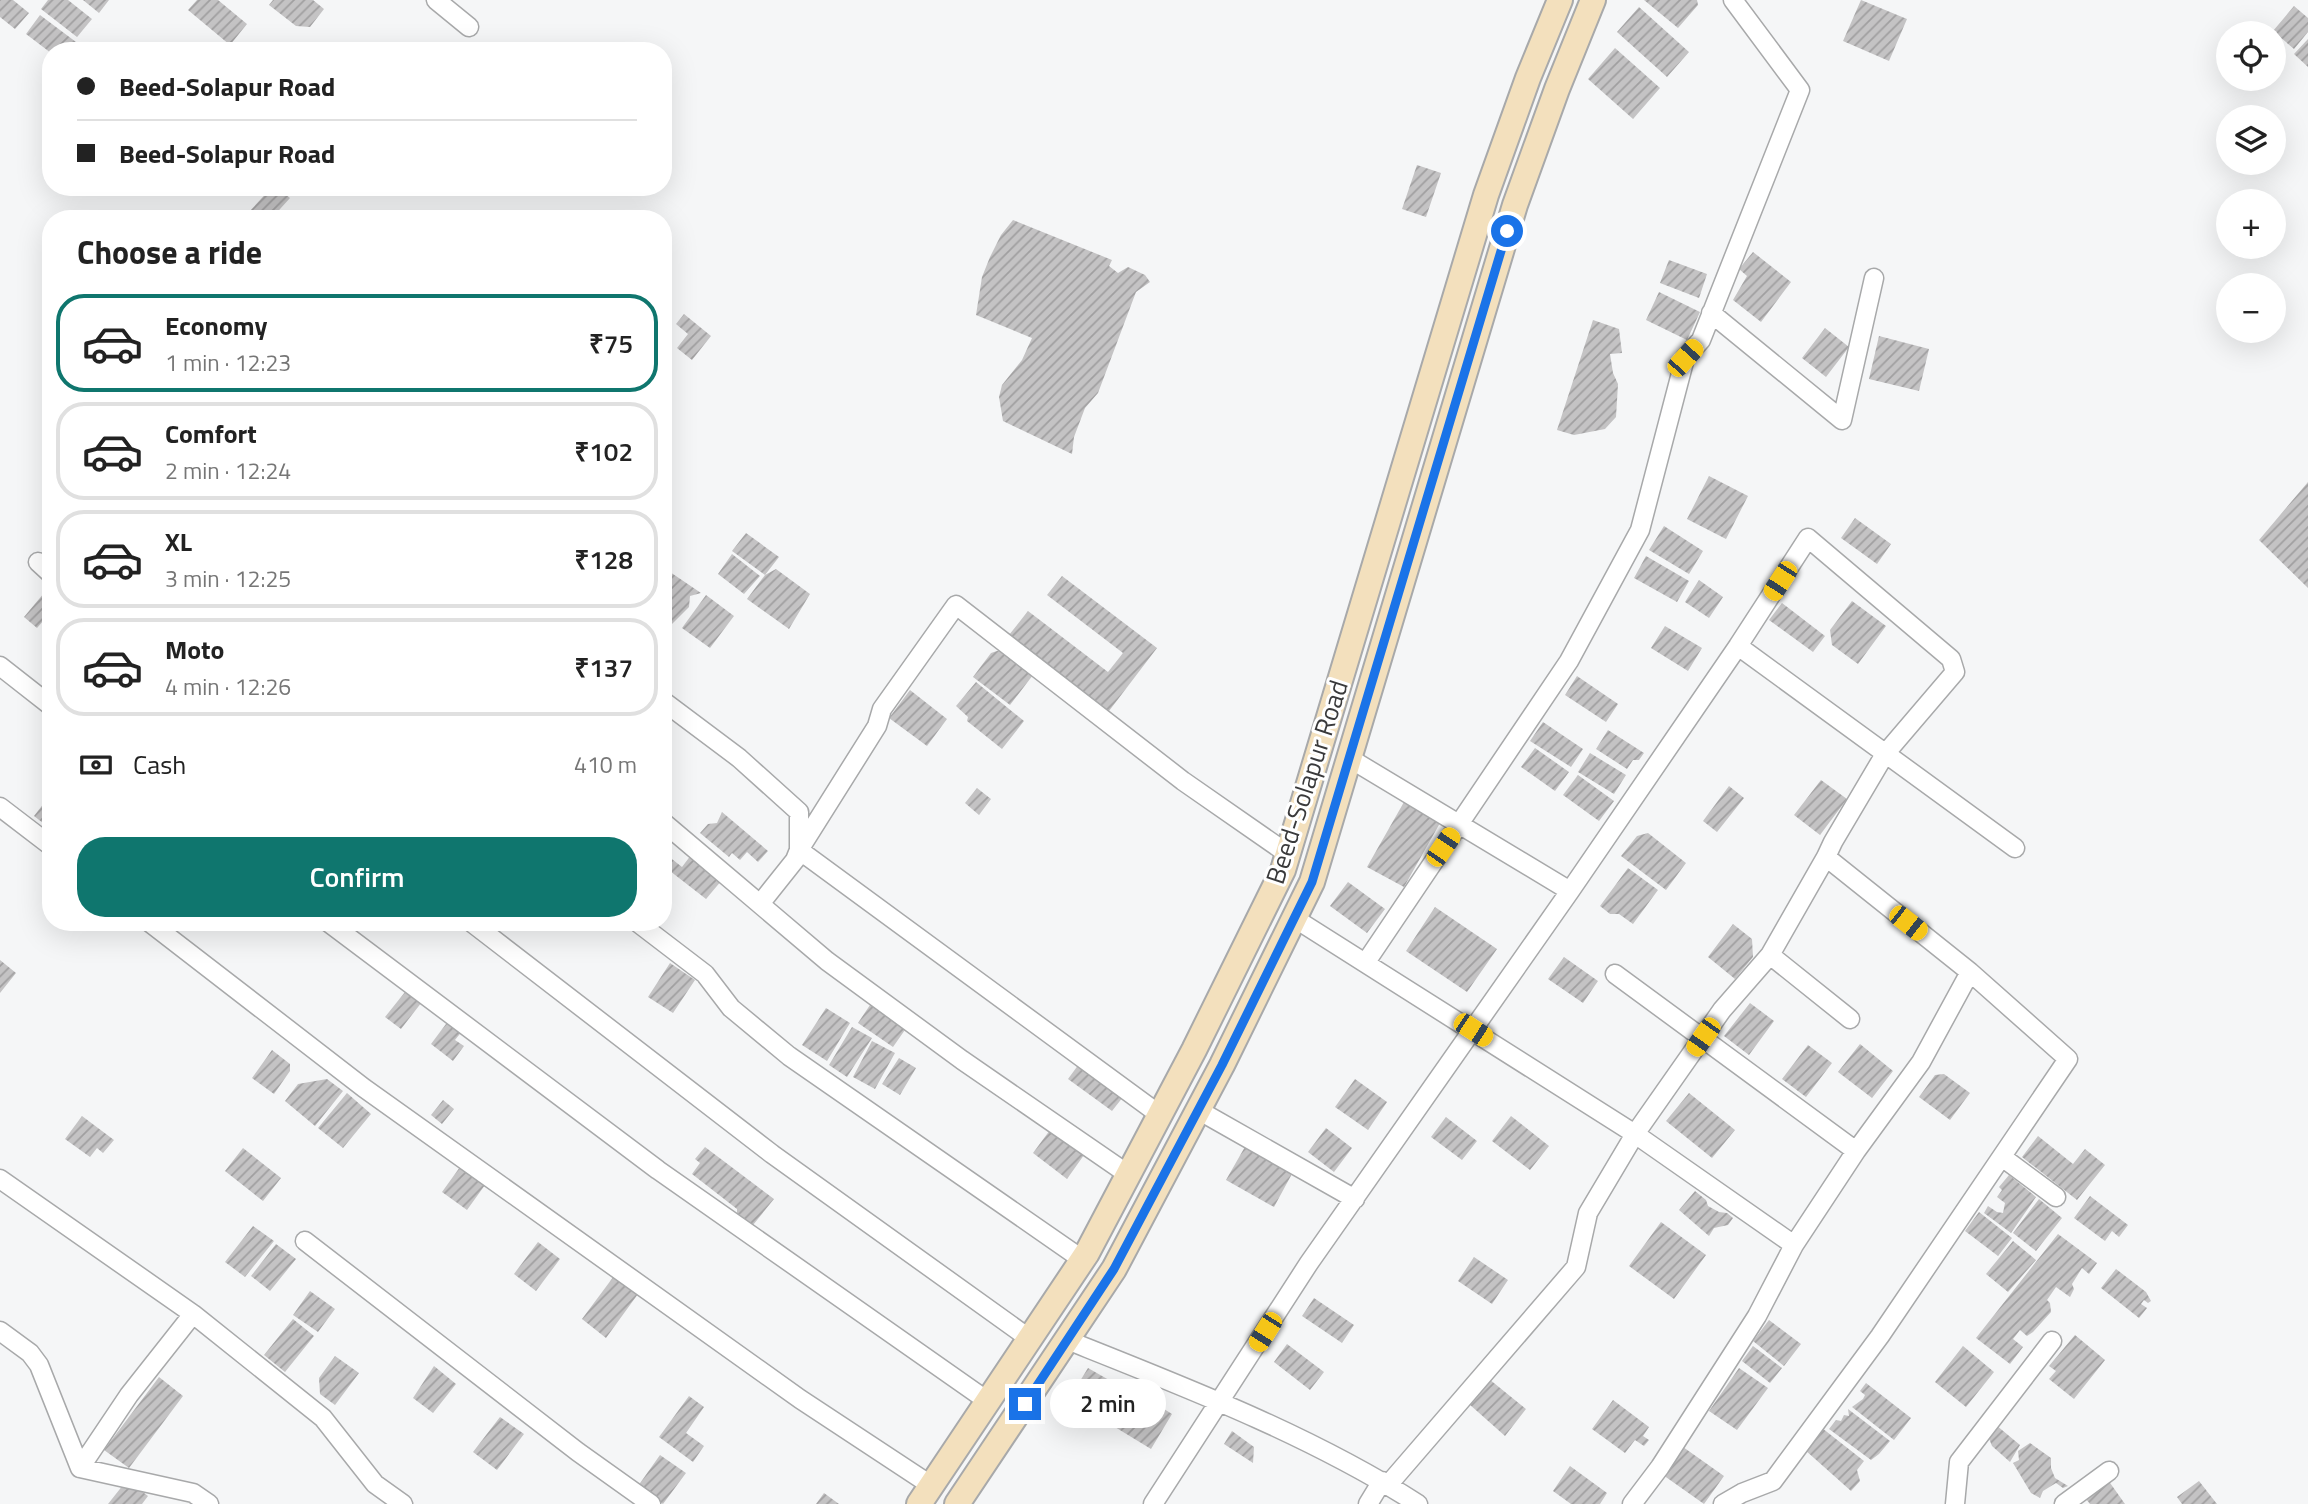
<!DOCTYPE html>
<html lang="en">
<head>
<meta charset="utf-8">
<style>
	body { margin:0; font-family:"Titillium Web",sans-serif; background:#f6f6f6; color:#222; height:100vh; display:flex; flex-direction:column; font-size:26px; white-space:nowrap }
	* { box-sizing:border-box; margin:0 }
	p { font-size:23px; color:#767676 }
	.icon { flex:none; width:38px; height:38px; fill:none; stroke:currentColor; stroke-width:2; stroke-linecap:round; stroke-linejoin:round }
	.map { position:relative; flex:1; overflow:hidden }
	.details { position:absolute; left:42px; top:210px; width:630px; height:721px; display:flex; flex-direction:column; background:#fff; border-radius:28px; box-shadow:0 7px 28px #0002 }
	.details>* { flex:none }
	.guide { position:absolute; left:42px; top:42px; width:630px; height:154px; border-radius:28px; box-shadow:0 7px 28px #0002; display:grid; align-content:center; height:154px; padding:0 35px; background:#fff }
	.buttons { position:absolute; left:2216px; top:21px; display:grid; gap:14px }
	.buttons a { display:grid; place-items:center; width:70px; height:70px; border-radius:50%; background:#fff; box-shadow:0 7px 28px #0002; font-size:35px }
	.end { position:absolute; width:32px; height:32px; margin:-16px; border:9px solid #1a73e8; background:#fff; box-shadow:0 0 0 4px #fff }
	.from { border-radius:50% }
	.bubble { position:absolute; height:49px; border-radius:24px; background:#fff; box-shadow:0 7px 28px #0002; font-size:23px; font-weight:600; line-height:49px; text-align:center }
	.car { position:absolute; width:21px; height:42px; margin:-21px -10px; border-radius:9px; box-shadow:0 0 5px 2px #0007; background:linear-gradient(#f5c518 24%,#345 0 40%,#f5c518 0 76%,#345 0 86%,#f5c518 0) }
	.guide b { display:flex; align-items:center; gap:24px; height:66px; font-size:26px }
	.guide b+b { border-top:2px solid #e0e0e0 }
	.guide i { width:18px; height:18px; background:#222 }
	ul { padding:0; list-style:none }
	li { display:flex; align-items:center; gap:21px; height:98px; margin:0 14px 10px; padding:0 21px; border:4px solid #e0e0e0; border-radius:28px }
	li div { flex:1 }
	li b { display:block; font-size:26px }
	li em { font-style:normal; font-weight:600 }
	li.on { border-color:#0f766e }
	li>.icon { width:63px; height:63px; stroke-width:1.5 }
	h2 { padding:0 35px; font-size:32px; line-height:84px }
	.pay { display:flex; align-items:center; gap:18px; height:77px; padding:0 35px; font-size:26px }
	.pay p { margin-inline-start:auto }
	.action { display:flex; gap:14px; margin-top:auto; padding:14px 35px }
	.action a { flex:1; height:80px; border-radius:28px; background:#0f766e; color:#fff; font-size:28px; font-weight:600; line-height:80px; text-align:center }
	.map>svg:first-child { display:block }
</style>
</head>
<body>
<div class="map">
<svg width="2308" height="1504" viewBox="0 0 2308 1504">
	<defs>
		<pattern id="building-hatch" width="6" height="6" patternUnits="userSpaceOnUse" patternTransform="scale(1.75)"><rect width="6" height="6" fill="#c4c3c4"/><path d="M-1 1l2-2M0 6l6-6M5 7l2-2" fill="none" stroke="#a09fa0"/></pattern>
	</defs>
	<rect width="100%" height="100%" fill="#f5f6f7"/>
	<path fill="url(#building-hatch)" d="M0,0H13L29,13L15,29L0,17Z
		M48,0H68L92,19L77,37L41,9Z
		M83,0H109L99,13Z
		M197,0H218L247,24L230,45L188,10Z
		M273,0H313L324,9L310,27L296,26L269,5Z
		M1644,0H1697L1698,5L1678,28Z
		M1861,0L1907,19L1889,61L1843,41Z
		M2294,6L2308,18V32L2294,49L2273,31Z
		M1639,7L1689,52L1667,77L1617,32Z
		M40,15L76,42L70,51H51V53L26,34Z
		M2308,39V67L2294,54Z
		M1615,48L1660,88L1633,119L1588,79Z
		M1417,165L1441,173L1426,217L1402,209Z
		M272,187H277L290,198L271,219H257L249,212Z
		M1013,220L1112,260L1109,266L1118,273L1128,267L1145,275L1150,282L1136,292L1098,393L1085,408L1074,437L1072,454L1003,421L999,397L1002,385L1022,360L1032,338L976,315L982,277L990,257L1001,235Z
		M1753,252L1791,282L1761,322L1733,300L1747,276L1739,269Z
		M1669,260L1707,274L1699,298L1660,283Z
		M1659,292L1700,312L1687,340L1646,320Z
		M684,314L711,336L692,360L677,348L688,334L676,324Z
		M1593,320L1619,329L1622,353L1610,354L1613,373L1618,384L1616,417L1605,429L1574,435L1557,430Z
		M1825,328L1849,347L1826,377L1802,358Z
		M1879,336L1929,349L1919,391L1869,379Z
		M1709,476L1748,496L1726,539L1687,519Z
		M2308,482V588L2259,540Z
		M1855,518L1891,544L1877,564L1841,538Z
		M1664,526L1703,551L1689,574L1649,550Z
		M746,533L779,557L765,575L776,569L810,594L789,629L747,599L765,575L732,551Z
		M732,554L760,576L744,594L718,574Z
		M1646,556L1689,581L1677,602L1634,578Z
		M670,572L701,593L690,596L689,607L669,627L663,621V582Z
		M1062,576L1157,648L1109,711L1009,635L1028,611L1108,672L1123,653L1047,595Z
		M1699,580L1723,597L1709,618L1685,602Z
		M44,593L51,599V612L37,628L24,617Z
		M706,595L734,616L710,648L682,628Z
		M1852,601L1886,626L1858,664L1832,645L1830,630Z
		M1782,603L1825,636L1813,652L1769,620Z
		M1665,626L1702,648L1688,671L1651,648Z
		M1000,650L1033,675L1010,705L973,677L991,653Z
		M1577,676L1618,704L1606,722L1565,695Z
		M976,682L1024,721L1002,749L967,721L968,717L956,706Z
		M910,690L947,719L927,746L889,718Z
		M1543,722L1583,749L1571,767L1530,741Z
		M1608,730L1644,753L1639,760H1633L1627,769L1596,749Z
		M1535,748L1569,772L1555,791L1521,767Z
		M1590,753L1626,775L1614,794L1578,772Z
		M1578,775L1614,801L1599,821L1563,795Z
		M1821,780L1847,799L1820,835L1794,815Z
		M1729,786L1744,798L1717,832L1703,821Z
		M977,788L991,799L979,815L965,803Z
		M51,794V813L43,823L34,816Z
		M1404,802L1440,823L1404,887L1367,867Z
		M722,812L768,851L758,862L747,852L740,860L732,853L729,857L700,833L708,824L717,823Z
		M1648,833L1686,863L1666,890L1621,856L1637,836Z
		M663,852L682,867L691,855L722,880L706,899L670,871L663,881Z
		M1628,868L1658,890L1633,924L1619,914H1610L1600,906Z
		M1348,882L1385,909L1367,933L1330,906Z
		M1435,907L1497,949L1467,992L1406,951Z
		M1733,924L1752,939L1753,957L1735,979L1708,957Z
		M1564,957L1598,981L1583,1003L1548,979Z
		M0,960L16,973L0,993Z
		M670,963L695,980L673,1013L648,997Z
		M409,987L425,998L401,1029L385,1017Z
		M872,1002L907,1027L893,1047L858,1023Z
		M1750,1003L1774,1021L1749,1055L1724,1036Z
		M826,1008L850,1023L827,1061L802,1045Z
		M449,1020L463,1030L455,1040L464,1046L453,1061L431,1044Z
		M852,1027L872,1038L847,1077L829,1065Z
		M872,1041L895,1053L875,1089L853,1077Z
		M1860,1044L1893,1071L1872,1098L1838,1072Z
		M1808,1045L1832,1063L1806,1097L1782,1079Z
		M272,1050L290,1064V1071L274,1094L252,1078Z
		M899,1058L916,1068L900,1095L882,1084Z
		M1079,1064L1123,1097L1112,1111L1068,1079Z
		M1944,1074L1970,1093L1950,1120L1919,1097L1935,1075Z
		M327,1079L343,1091L315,1126L285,1101L298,1084Z
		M1355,1079L1387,1102L1368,1130L1335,1107Z
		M347,1093L371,1114L343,1148L318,1128Z
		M1689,1093L1735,1130L1712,1158L1666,1121Z
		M443,1100L454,1109L442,1124L431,1115Z
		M82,1116L114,1140L103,1153L97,1148L90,1157L65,1139Z
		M1511,1116L1549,1146L1530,1170L1492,1141Z
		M1446,1117L1477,1141L1462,1160L1431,1137Z
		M1326,1128L1352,1148L1334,1172L1308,1152Z
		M1050,1130L1084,1155L1067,1179L1033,1153Z
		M2038,1136L2073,1164L2085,1149L2105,1165L2077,1200L2022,1157Z
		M1246,1145L1293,1172L1274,1207L1226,1180Z
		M705,1147L774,1199L753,1225L737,1213V1209L692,1174L700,1163L695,1159Z
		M243,1148L281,1178L263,1201L225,1171Z
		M460,1167L485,1185L467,1210L442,1192Z
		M2009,1175L2036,1197L2011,1233L1984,1213L1988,1206L1997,1212L2003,1213L2005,1203L1997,1197L2002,1190L1999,1187Z
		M1695,1191L1706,1200L1708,1206L1719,1212L1727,1213L1733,1218L1728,1225L1714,1228L1709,1236L1679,1210Z
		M2090,1196L2128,1225L2119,1237L2112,1231L2105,1241L2074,1218Z
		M2039,1199L2062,1218L2036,1251L2013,1233Z
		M1979,1212L2012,1238L1998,1256L1965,1231Z
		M1661,1222L1706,1255L1674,1299L1629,1266Z
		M253,1226L274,1241L245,1277L225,1262Z
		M2058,1234L2097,1263L2089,1274L2082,1268L2072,1284L2074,1289L2070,1297L2056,1287L2047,1300L2050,1303L2051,1312L2033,1332L2027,1336L2020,1330L2013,1339L2023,1347L2010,1364L1976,1338Z
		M2013,1241L2036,1260L2008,1292L1986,1274Z
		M538,1242L560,1259L536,1291L514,1274Z
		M276,1244L296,1259L270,1291L251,1276Z
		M1474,1257L1508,1280L1492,1304L1458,1281Z
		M2116,1269L2146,1292L2151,1301L2148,1303L2144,1300L2141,1304L2147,1308L2139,1318L2101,1288Z
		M614,1276L638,1294L606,1338L582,1319Z
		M310,1291L335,1309L318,1332L293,1315Z
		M1314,1298L1354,1325L1342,1343L1302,1316Z
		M293,1319L314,1336L285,1372L264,1355Z
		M1769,1320L1801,1344L1784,1366L1753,1341Z
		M2075,1335L2105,1360L2074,1399L2049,1379L2056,1371L2049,1366Z
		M1287,1344L1324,1372L1310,1390L1274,1362Z
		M1753,1346L1782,1368L1770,1383L1742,1361Z
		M1963,1346L1994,1372L1966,1407L1935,1382Z
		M335,1356L359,1373L335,1405L320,1394L319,1378Z
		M434,1366L456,1384L433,1413L413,1398Z
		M1088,1368L1123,1388L1117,1398L1140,1413L1148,1399L1172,1414L1151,1449L1069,1399Z
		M1739,1368L1768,1388L1737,1430L1709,1411Z
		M159,1377L183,1396L129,1468L104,1450Z
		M1489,1379L1526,1409L1505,1436L1469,1404Z
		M1866,1383L1911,1418L1894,1440L1852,1407L1863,1399L1865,1395L1860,1391Z
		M689,1396L704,1407L686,1433L704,1446L693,1462L659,1437Z
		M1613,1400L1649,1427L1643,1436L1649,1440L1644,1446L1635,1440L1625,1453L1592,1429Z
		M1848,1409L1890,1441L1879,1454L1871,1460L1829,1429L1836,1420L1841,1421L1844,1415L1849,1416Z
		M500,1417L524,1434L497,1470L473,1452Z
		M1996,1425L2020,1445L2010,1462L1992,1446L1988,1436Z
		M1822,1428L1864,1461L1857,1470L1860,1481L1851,1491L1805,1450L1822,1431Z
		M1232,1431L1254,1447L1253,1463L1224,1444Z
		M2030,1443L2051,1458V1468L2055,1478L2068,1486L2063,1488L2056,1483L2043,1491L2040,1498L2031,1493L2013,1463L2019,1460L2018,1451Z
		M1683,1447L1724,1476L1704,1504L1663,1475Z
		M660,1455L686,1473L663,1504L638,1486Z
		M1570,1466L1607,1493L1600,1504H1571L1553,1491Z
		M127,1480L148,1496L142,1504H108Z
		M2108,1480L2125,1504H2090L2086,1499Z
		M2199,1481L2217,1504H2182L2177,1497Z
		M824,1493L839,1504H816Z"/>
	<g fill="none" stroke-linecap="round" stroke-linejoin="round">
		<g stroke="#a8a9aa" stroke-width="21">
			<path id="street" d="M436,0L469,27
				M1711,313L1842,420L1874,278
				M38,562L51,574
				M1738,646L2015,848
				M0,666L51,706
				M663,701L739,758L799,812V850L877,726L882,709L956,605L1183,781L1288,854
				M1349,758L1570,891
				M0,807L51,846
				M663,822L827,961L962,1060L1129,1175
				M760,904L795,860L799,850L1160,1115
				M1294,918L1635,1134L1794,1245
				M149,922L364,1088L800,1399L932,1486
				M328,922L658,1170L989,1402
				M471,922L772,1154L1030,1339
				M637,922L705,974L731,1008L789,1056L1083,1260
				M1770,955L1850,1019
				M1366,962L1569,661L1640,530L1685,358L1701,340L1800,90L1733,0
				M1615,974L1856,1151
				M1198,1110L1355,1199
				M2002,1157L2056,1197
				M0,1179L193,1314L323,1418L375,1484L403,1504
				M305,1241L578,1452L651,1504
				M0,1331L30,1353L39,1365L80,1468L193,1493L209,1504
				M1067,1340C1185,1387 1310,1435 1418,1504
				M80,1468L129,1395L193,1314
				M1153,1504L1309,1263L1570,891L1738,646L1808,538L1951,659L1955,672L1885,754L1833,842L1826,857L1770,955L1722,1010L1635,1134L1588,1213L1576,1267L1388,1485
				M1368,1504L1382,1481
				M1632,1504L1660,1467L1757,1316L1794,1245L1856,1151L1921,1062L1970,972
				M1723,1504L1742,1493L1773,1481L1880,1336L2068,1059L1970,972L1826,857
				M1955,1504L1959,1462L2052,1341
				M2064,1504L2109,1471"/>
		</g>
		<g stroke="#a8a9aa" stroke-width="28">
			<path id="secondary" d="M919,1504L1087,1253L1194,1050L1283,870L1486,195L1528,78L1560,0
				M957,1504L1114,1269L1222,1065L1312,882L1515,205L1557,89L1593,0"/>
		</g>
		<use href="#street" stroke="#fff" stroke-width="18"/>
		<use href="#secondary" stroke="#f3e0bd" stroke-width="24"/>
	</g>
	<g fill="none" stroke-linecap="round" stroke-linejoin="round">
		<path stroke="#1a73e8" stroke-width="9" d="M1025,1404L1114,1269L1222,1065L1312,882L1507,231"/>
	</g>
	<g text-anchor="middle" stroke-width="6" stroke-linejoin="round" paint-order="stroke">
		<g font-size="26" fill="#3a3a3b" stroke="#fff">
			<text transform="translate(1307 782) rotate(-72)" y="9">Beed-Solapur Road</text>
		</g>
	</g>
</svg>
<div class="buttons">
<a><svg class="icon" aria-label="locate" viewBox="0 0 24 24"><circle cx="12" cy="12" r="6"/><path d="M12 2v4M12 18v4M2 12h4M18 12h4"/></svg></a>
<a><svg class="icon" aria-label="layers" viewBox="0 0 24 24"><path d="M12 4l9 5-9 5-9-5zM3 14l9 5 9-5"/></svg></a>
<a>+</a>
<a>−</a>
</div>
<i class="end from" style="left:1507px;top:231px"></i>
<i class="end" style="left:1025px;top:1404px"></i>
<div class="bubble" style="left:1050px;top:1379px;width:116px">2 min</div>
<i class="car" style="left:1685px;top:358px;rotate:42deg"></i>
<i class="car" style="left:1780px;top:581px;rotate:213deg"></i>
<i class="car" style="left:1443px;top:847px;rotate:34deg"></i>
<i class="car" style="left:1908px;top:923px;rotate:128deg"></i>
<i class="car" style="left:1473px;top:1030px;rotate:123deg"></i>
<i class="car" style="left:1703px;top:1037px;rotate:215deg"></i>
<i class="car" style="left:1265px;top:1332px;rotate:212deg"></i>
<div class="guide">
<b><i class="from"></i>Beed-Solapur Road</b>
<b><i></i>Beed-Solapur Road</b>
</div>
<section class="details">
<h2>Choose a ride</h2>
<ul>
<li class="on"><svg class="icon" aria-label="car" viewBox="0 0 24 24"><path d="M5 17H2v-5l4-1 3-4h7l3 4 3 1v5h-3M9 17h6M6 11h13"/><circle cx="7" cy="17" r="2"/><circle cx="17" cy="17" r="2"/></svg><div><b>Economy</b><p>1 min · 12:23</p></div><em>₹75</em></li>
<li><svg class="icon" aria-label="car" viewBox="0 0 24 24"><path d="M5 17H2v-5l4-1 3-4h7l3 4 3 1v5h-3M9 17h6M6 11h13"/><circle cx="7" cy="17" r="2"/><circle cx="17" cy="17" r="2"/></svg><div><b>Comfort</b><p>2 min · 12:24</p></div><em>₹102</em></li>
<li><svg class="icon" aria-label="car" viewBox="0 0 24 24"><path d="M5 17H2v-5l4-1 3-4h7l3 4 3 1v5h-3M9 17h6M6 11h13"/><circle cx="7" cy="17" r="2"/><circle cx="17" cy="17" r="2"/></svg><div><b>XL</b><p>3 min · 12:25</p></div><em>₹128</em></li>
<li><svg class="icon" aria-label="car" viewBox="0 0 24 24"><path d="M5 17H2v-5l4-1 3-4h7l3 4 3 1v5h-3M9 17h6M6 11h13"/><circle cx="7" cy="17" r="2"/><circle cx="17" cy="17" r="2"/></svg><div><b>Moto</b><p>4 min · 12:26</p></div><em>₹137</em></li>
</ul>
<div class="pay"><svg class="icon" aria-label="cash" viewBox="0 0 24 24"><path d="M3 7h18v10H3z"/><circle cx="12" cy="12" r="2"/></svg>Cash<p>410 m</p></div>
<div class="action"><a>Confirm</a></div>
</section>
</div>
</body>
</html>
